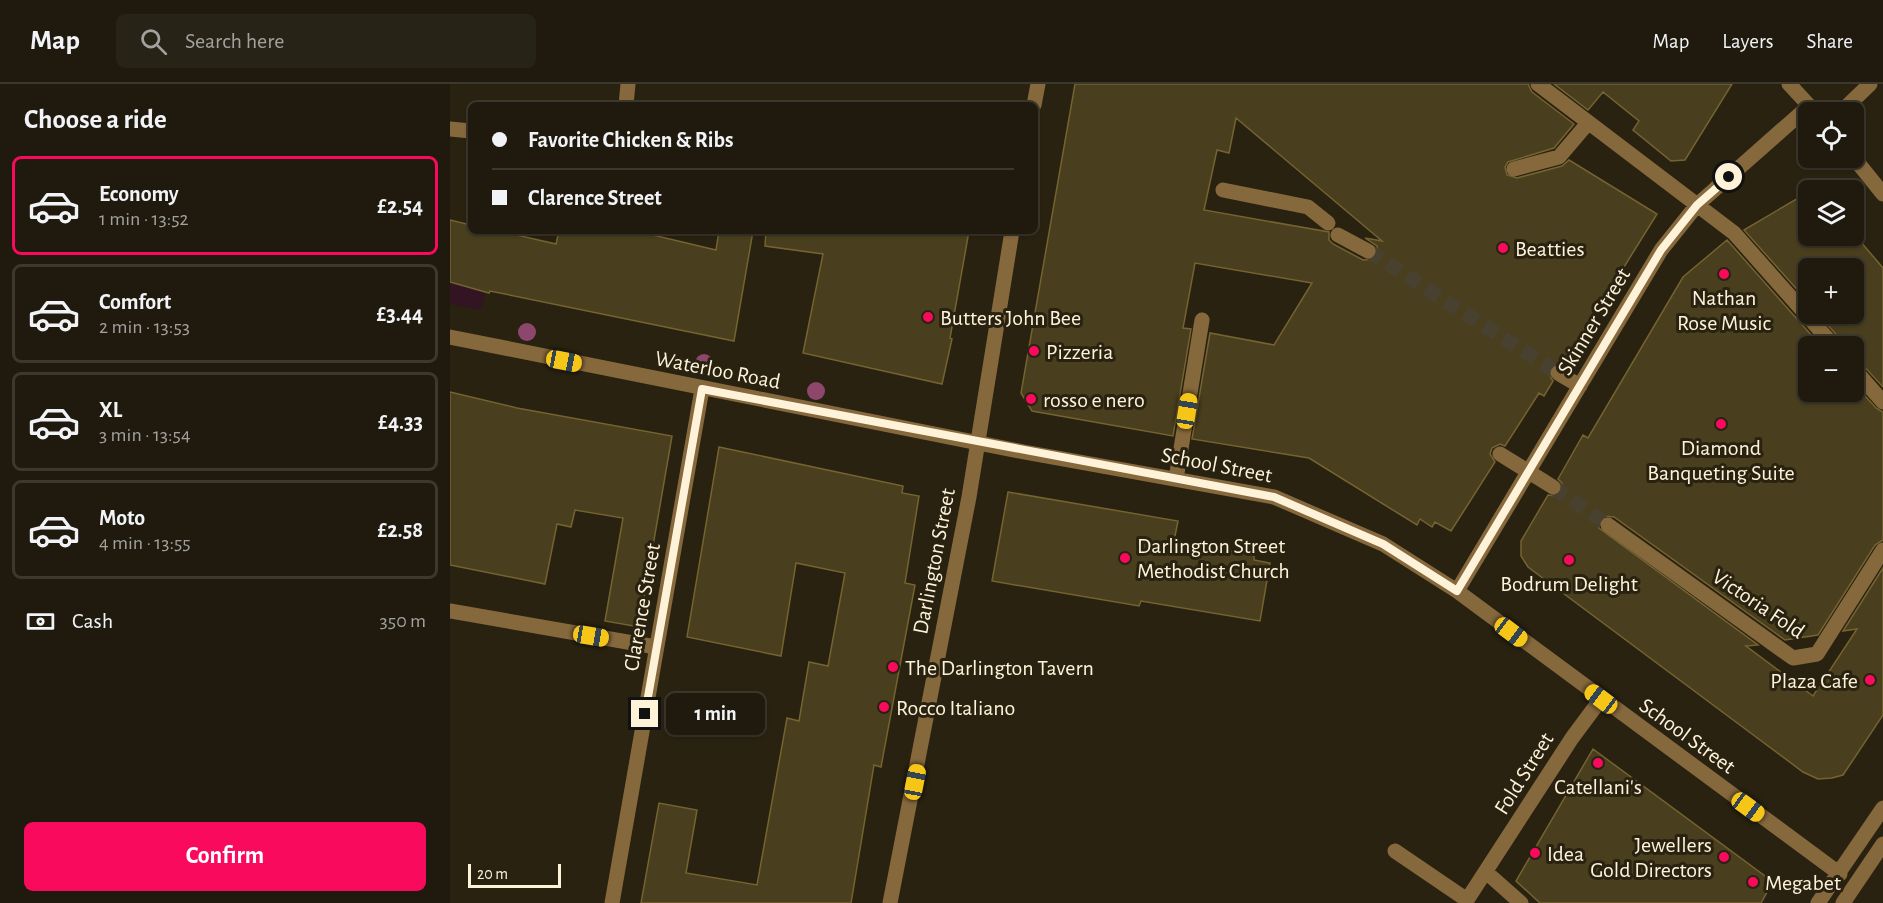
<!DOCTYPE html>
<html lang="en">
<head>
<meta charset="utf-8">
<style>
	body { margin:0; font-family:"Alegreya Sans",sans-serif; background:#272316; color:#f1f3f6; height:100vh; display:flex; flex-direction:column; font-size:22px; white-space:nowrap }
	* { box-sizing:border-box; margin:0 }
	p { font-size:20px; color:#a1a19d }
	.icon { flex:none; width:33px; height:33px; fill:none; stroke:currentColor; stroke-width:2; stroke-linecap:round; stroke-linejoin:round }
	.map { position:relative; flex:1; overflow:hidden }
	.details { display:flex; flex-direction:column; background:#1f1a0d; width:450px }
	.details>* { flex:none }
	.hud { position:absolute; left:18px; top:18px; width:570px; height:132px; border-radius:9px; box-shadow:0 2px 4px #0004,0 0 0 2px #3c382e; display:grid; align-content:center; height:132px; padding:0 24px; background:#1f1a0d }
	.buttons { position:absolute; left:1348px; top:18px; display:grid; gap:12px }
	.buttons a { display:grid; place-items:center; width:66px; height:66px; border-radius:9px; background:#1f1a0d; box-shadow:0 2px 4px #0004,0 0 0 2px #3c382e; font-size:30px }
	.scale { position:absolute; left:18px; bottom:15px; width:93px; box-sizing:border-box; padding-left:6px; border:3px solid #fef2d9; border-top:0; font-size:16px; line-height:21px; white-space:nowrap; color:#fef2d9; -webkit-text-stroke:4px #292211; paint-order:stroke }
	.end { position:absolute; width:27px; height:27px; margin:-14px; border:8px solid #fef2d9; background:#111; box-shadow:0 0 0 3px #111 }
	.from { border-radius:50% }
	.bubble { position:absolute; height:42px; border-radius:9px; background:#1f1a0d; box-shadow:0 2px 4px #0004,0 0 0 2px #3c382e; font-size:20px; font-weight:700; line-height:42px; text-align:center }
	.car { position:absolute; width:18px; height:36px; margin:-18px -9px; border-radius:8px; box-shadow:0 0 4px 2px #0007; background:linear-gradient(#f5c518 24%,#345 0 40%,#f5c518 0 76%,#345 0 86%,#f5c518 0) }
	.hud b { display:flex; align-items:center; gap:21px; height:57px; font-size:22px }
	.hud b+b { border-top:2px solid #3c382e }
	.hud i { width:15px; height:15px; background:#f1f3f6 }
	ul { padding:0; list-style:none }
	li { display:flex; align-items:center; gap:18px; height:99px; margin:0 12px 9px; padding:0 12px; border:3px solid #3c382e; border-radius:9px }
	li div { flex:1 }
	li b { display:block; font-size:22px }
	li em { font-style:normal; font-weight:700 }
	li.active { border-color:#f90a5d }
	li>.icon { width:54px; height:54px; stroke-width:1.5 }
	h2 { padding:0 24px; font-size:27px; line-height:72px }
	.pay { display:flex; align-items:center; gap:15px; height:66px; padding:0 24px; font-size:22px }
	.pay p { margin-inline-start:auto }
	.button { display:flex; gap:12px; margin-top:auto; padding:12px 24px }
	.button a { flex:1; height:69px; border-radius:9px; background:#f90a5d; color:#fff; font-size:24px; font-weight:700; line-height:69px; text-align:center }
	header { display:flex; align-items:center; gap:36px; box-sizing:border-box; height:84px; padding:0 30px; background:#1f1a0d; border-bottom:2px solid #3c382e }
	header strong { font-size:28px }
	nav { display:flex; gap:33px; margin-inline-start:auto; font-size:21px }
	.search { width:420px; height:54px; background:#272316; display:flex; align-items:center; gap:15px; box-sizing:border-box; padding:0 21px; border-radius:9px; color:#a1a19d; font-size:22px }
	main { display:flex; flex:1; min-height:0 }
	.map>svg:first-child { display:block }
</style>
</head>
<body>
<header>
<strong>Map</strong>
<div class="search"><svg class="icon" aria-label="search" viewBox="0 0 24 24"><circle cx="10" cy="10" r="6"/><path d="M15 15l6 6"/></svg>Search here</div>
<nav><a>Map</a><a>Layers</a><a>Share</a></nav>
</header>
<main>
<section class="details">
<h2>Choose a ride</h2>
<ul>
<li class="active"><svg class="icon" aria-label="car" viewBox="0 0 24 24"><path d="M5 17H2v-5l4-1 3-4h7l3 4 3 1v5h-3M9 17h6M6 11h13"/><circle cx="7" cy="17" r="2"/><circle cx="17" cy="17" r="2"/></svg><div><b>Economy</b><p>1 min · 13:52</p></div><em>£2.54</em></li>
<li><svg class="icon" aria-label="car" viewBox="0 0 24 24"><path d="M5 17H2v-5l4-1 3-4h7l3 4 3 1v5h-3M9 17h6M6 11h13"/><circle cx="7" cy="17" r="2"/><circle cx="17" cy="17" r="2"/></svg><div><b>Comfort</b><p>2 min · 13:53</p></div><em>£3.44</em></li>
<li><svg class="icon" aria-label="car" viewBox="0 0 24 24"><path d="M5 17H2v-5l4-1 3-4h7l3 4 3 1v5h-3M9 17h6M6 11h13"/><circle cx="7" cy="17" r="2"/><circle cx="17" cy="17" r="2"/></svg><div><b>XL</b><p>3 min · 13:54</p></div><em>£4.33</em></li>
<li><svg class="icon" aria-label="car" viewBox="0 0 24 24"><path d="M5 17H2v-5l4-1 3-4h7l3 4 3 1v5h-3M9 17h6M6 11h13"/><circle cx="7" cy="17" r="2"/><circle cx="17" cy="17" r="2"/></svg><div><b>Moto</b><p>4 min · 13:55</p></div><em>£2.58</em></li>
</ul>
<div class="pay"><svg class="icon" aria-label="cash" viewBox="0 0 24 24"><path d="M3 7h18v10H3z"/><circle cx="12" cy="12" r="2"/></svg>Cash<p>350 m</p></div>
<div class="button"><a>Confirm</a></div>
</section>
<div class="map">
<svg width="1433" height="819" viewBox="0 0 1433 819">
	<rect width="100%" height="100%" fill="#292211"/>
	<path fill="#321423" d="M0,198L35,208L31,226L0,220Z"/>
	<path fill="#493e1d" stroke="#756330" stroke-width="1.5" fill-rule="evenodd" d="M625,0H1078L1082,8L1124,40L1104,64L1058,78L1055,83L1057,91L1067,94L1112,82L1119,76L1207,130L1113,281L1108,279L1100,284L1098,289L1103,297L1094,312L1089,309L1055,362L1050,360L1042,364L1040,370L1045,378L1001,447L985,438L982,443L970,435L967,441L859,374L742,355L760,249L824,261L862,199L745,179L733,244L741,245L723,352L582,327L571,309ZM786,34L932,157L915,154L927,162L928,167L924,175L913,176L883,160L879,156V148L754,126L767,66L779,69Z
		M1104,0H1282L1235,76L1221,77L1183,46L1189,37L1153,8L1138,26Z
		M1355,110L1359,111V152L1404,150L1433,184V303L1411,279L1404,275V262H1393L1391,256L1368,230H1404V184H1359V219L1294,146Z
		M0,136L21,141V147H49L106,160L109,147H186L266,166L269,147H303L284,257L40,207L39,209L0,198Z
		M316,147H519L500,254L502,255L492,300L353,269L373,170L315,162Z
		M1277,156L1371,262H1359V308H1404V300L1426,324L1433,328V456L1425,461L1368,551L1335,556L1164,433L1153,432L1148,439L1149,444L1308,561L1296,562L1363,612L1407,545L1393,547L1433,484V631L1393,691L1382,694L1368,695L1353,688L1078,483L1071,472V457L1098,411L1107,412L1112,408V399L1108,395L1133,351L1138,354L1233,193Z
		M0,308L67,324L222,352L189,543L155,537L173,434L125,426L121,443L107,440L95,500L0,481Z
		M269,363L453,402L452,409L469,412L455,499L465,501L431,683L424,681L401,819H191L209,719L247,726L236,789L307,801L337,634L349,637L359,578L378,582L395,489L346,479L331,572L237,553Z
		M558,408L728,437L724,457L804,471V476L820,479L810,537L691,517L689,522L542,497Z
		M1143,665L1315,792L1320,803L1311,819H1090L1066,797Z"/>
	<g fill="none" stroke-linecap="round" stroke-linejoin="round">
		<path stroke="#49412f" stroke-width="15" stroke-dasharray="15 8" stroke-linecap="butt" d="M918,167L1108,289
			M1103,403L1158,441"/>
		<path stroke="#86683d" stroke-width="15" d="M1088,0L1284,149L1384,262
			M1339,0L1365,28
			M176,21L178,0
			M584,21L588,0
			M1391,28L1420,0
			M0,45L21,47
			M1404,74L1433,110
			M1064,85L1109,73L1138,39
			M773,106L858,123L878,139
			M888,151L918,167
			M0,253L574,368L824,413L933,460L1007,507L1390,790
			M1404,285L1433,318
			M1108,289L1130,302
			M1050,370L1103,403
			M726,395L752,236
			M1158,441L1343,574L1367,570L1433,466
			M1007,507L1211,166L1247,121L1359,22
			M0,527L206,563
			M945,767L1017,816
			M1036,788L1071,819
			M162,819L252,305
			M440,819L519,413L562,147
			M1015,819L1122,654L1151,615
			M1368,819L1433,724
			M1393,819L1433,760"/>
	</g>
	<g fill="#8d476d">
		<circle cx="77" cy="248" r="9"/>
		<circle cx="254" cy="279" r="9"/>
		<circle cx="366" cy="307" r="9"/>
	</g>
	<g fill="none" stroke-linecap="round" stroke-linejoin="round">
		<path stroke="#fef2d9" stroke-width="8" d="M195,630L252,305L824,413L933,460L1007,507L1211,166L1247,121L1279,93"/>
	</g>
	<g fill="#f90a5d" stroke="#292211" stroke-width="2">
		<circle cx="1053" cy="164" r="6"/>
		<circle cx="1274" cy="190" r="6"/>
		<circle cx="478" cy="233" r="6"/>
		<circle cx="584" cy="267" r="6"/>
		<circle cx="581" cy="315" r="6"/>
		<circle cx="1271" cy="340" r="6"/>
		<circle cx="675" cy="474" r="6"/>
		<circle cx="1119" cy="476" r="6"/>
		<circle cx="443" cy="583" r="6"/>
		<circle cx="1420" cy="596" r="6"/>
		<circle cx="434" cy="623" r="6"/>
		<circle cx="1148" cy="679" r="6"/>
		<circle cx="1085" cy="769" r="6"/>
		<circle cx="1274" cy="773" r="6"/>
		<circle cx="1303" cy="798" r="6"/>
	</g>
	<g text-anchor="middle" stroke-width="6" stroke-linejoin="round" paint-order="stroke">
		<g font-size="22" fill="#fef2d9" stroke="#292211" text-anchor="start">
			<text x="1065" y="172">Beatties</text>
			<text x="1274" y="221" text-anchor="middle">Nathan<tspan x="1274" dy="25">Rose Music</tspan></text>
			<text x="490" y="241">Butters John Bee</text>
			<text x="596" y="275">Pizzeria</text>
			<text x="593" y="323">rosso e nero</text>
			<text x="1271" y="371" text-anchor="middle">Diamond<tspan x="1271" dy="25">Banqueting Suite</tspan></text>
			<text x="687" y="469">Darlington Street<tspan x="687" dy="25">Methodist Church</tspan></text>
			<text x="1119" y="507" text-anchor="middle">Bodrum Delight</text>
			<text x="455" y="591">The Darlington Tavern</text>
			<text x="1408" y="604" text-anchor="end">Plaza Cafe</text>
			<text x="446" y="631">Rocco Italiano</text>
			<text x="1148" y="710" text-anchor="middle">Catellani's</text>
			<text x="1262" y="768" text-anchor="end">Jewellers<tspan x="1262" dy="25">Gold Directors</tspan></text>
			<text x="1097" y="777">Idea</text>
			<text x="1315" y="806">Megabet</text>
		</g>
		<g font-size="22" fill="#fef2d9" stroke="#292211">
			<text transform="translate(1143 237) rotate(-59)" y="8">Skinner Street</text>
			<text transform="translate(268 285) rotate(11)" y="8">Waterloo Road</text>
			<text transform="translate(767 380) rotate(11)" y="8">School Street</text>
			<text transform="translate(483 477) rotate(-79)" y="8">Darlington Street</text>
			<text transform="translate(1309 519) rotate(34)" y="8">Victoria Fold</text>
			<text transform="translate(191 523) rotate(-80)" y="8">Clarence Street</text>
			<text transform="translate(1238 651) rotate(36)" y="8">School Street</text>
			<text transform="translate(1073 689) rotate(-58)" y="8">Fold Street</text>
		</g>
	</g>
</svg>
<div class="buttons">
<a><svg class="icon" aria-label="locate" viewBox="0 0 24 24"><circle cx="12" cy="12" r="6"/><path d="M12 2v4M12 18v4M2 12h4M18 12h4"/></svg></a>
<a><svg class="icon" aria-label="layers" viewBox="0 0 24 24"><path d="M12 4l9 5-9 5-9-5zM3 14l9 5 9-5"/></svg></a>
<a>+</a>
<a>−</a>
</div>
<div class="scale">20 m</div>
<i class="end from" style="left:1279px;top:93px"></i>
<i class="end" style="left:195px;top:630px"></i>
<div class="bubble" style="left:216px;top:609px;width:99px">1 min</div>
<i class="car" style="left:114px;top:277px;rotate:101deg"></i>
<i class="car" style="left:737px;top:327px;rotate:9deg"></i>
<i class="car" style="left:1061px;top:548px;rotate:127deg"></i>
<i class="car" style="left:141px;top:552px;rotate:100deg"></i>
<i class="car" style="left:1151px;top:615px;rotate:307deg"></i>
<i class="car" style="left:465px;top:698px;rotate:11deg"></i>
<i class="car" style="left:1298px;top:723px;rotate:126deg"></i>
<div class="hud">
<b><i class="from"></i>Favorite Chicken &amp; Ribs</b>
<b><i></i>Clarence Street</b>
</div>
</div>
</main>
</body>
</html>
